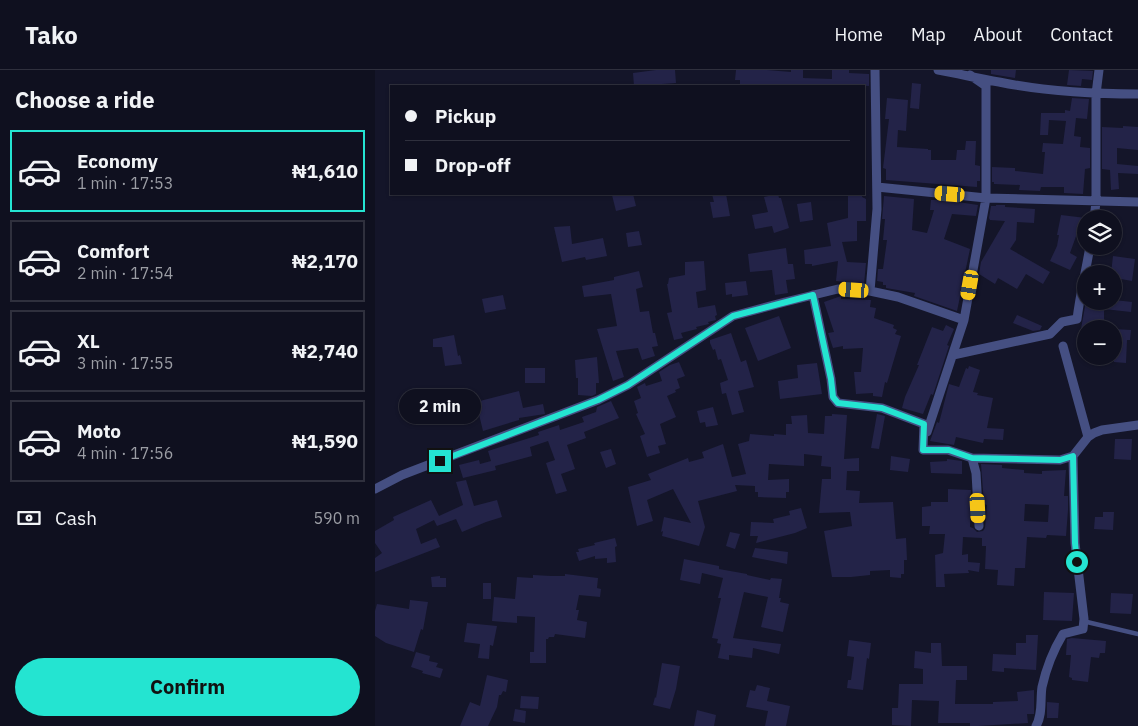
<!DOCTYPE html>
<html lang="en">
<head>
<meta charset="utf-8">
<style>
	body { margin:0; font-family:"IBM Plex Sans",sans-serif; background:#1d1e2c; color:#f1f3f6; height:100vh; display:flex; flex-direction:column; font-size:19px; white-space:nowrap }
	* { box-sizing:border-box; margin:0 }
	p { font-size:16px; color:#9b9da4 }
	.icon { flex:none; width:28px; height:28px; fill:none; stroke:currentColor; stroke-width:2; stroke-linecap:round; stroke-linejoin:round }
	.map { position:relative; flex:1; overflow:hidden }
	.sheet { display:flex; flex-direction:column; background:#0f101f; width:375px }
	.sheet>* { flex:none }
	.top-card { position:absolute; left:15px; top:15px; width:475px; height:110px; border-radius:0px; box-shadow:0 1px 4px #0004,0 0 0 1px #2f303d; display:grid; align-content:center; height:110px; padding:0 15px; background:#0f101f }
	.fabs { position:absolute; left:702px; top:140px; display:grid; gap:10px }
	.fabs a { display:grid; place-items:center; width:45px; height:45px; border-radius:50%; background:#0f101f; box-shadow:0 1px 4px #0004,0 0 0 1px #2f303d; font-size:25px }
	.end { position:absolute; width:22px; height:22px; margin:-11px; border:6px solid #24e4d1; background:#111; box-shadow:0 0 0 2px #111 }
	.from { border-radius:50% }
	.bubble { position:absolute; height:35px; border-radius:18px; background:#0f101f; box-shadow:0 1px 4px #0004,0 0 0 1px #2f303d; font-size:16px; font-weight:700; line-height:35px; text-align:center }
	.car { position:absolute; width:15px; height:30px; margin:-15px -8px; border-radius:6px; box-shadow:0 0 4px 1px #0007; background:linear-gradient(#f5c518 24%,#345 0 40%,#f5c518 0 76%,#345 0 86%,#f5c518 0) }
	.top-card b { display:flex; align-items:center; gap:18px; height:48px; font-size:19px }
	.top-card b+b { border-top:1px solid #2f303d }
	.top-card i { width:12px; height:12px; background:#f1f3f6 }
	ul { padding:0; list-style:none }
	li { display:flex; align-items:center; gap:15px; height:82px; margin:0 10px 8px; padding:0 5px; border:2px solid #2f303d; border-radius:0px }
	li div { flex:1 }
	li b { display:block; font-size:19px }
	li em { font-style:normal; font-weight:700 }
	li.selected { border-color:#24e4d1 }
	li>.icon { width:45px; height:45px; stroke-width:1.5 }
	h2 { padding:0 15px; font-size:22px; line-height:60px }
	.pay { display:flex; align-items:center; gap:12px; height:55px; padding:0 15px; font-size:19px }
	.pay p { margin-inline-start:auto }
	.primary-button { display:flex; gap:10px; margin-top:auto; padding:10px 15px }
	.primary-button a { flex:1; height:58px; border-radius:30px; background:#24e4d1; color:#111; font-size:20px; font-weight:700; line-height:58px; text-align:center }
	header { display:flex; align-items:center; gap:30px; box-sizing:border-box; height:70px; padding:0 25px; background:#0f101f; border-bottom:1px solid #2f303d }
	header strong { font-size:24px }
	nav { display:flex; gap:28px; margin-inline-start:auto; font-size:18px }
	main { display:flex; flex:1; min-height:0 }
	.map>svg:first-child { display:block }
</style>
</head>
<body>
<header>
<strong>Tako</strong>
<nav><a>Home</a><a>Map</a><a>About</a><a>Contact</a></nav>
</header>
<main>
<section class="sheet">
<h2>Choose a ride</h2>
<ul>
<li class="selected"><svg class="icon" aria-label="car" viewBox="0 0 24 24"><path d="M5 17H2v-5l4-1 3-4h7l3 4 3 1v5h-3M9 17h6M6 11h13"/><circle cx="7" cy="17" r="2"/><circle cx="17" cy="17" r="2"/></svg><div><b>Economy</b><p>1 min · 17:53</p></div><em>₦1,610</em></li>
<li><svg class="icon" aria-label="car" viewBox="0 0 24 24"><path d="M5 17H2v-5l4-1 3-4h7l3 4 3 1v5h-3M9 17h6M6 11h13"/><circle cx="7" cy="17" r="2"/><circle cx="17" cy="17" r="2"/></svg><div><b>Comfort</b><p>2 min · 17:54</p></div><em>₦2,170</em></li>
<li><svg class="icon" aria-label="car" viewBox="0 0 24 24"><path d="M5 17H2v-5l4-1 3-4h7l3 4 3 1v5h-3M9 17h6M6 11h13"/><circle cx="7" cy="17" r="2"/><circle cx="17" cy="17" r="2"/></svg><div><b>XL</b><p>3 min · 17:55</p></div><em>₦2,740</em></li>
<li><svg class="icon" aria-label="car" viewBox="0 0 24 24"><path d="M5 17H2v-5l4-1 3-4h7l3 4 3 1v5h-3M9 17h6M6 11h13"/><circle cx="7" cy="17" r="2"/><circle cx="17" cy="17" r="2"/></svg><div><b>Moto</b><p>4 min · 17:56</p></div><em>₦1,590</em></li>
</ul>
<div class="pay"><svg class="icon" aria-label="cash" viewBox="0 0 24 24"><path d="M3 7h18v10H3z"/><circle cx="12" cy="12" r="2"/></svg>Cash<p>590 m</p></div>
<div class="primary-button"><a>Confirm</a></div>
</section>
<div class="map">
<svg width="763" height="656" viewBox="0 0 763 656">
	<rect width="100%" height="100%" fill="#141529"/>
	<path fill="#232348" fill-rule="evenodd" d="M281,0H300L301,13L259,16L258,3Z
		M361,0H392L416,2V0H428V8L457,9V0H474V3L494,4V16L466,14V16H365V10H360Z
		M616,0H641L640,8L616,4Z
		M694,0L718,1L717,10L707,9L706,16L692,15Z
		M537,13L546,14L544,39L535,38Z
		M512,28L533,30L531,61L523,60L522,77L553,79V80H556V90H581L582,80H590L591,71H601L600,95L605,96V111H602V117L511,110V99L508,98L514,49H510Z
		M697,28L714,29L712,49L701,48L699,66L706,67L705,77L715,78V98L710,99L708,124L689,123V117H666L665,121L644,120L645,115L619,114V112H617V97L640,98V101L668,104L670,82H667L668,73L688,74L691,51L674,50L673,65H665L666,43H690V40L695,41Z
		M748,56L763,57V80L742,78V94L763,96V104L743,103L744,119L736,120L735,100L727,99V57L748,58Z
		M244,124H258L261,136L241,141L237,125Z
		M337,124H351L355,146L338,148L335,132H339Z
		M403,124L404,128H406L414,158L399,163L397,156L380,159L377,145L393,142L389,127Z
		M487,124V127L491,129V151H482V171L467,172L472,192L491,193L489,214L461,211L463,191L437,196V194H430L429,180L456,176L452,153L473,148V125Z
		M509,126L539,129L537,160L552,163L559,140H555L556,130H569L603,135L601,146L577,144L569,169L595,179L582,241L539,226L540,223L511,218V215H508V212L502,211L503,199H508L512,170H508L510,149H507Z
		M436,132L438,150L425,152L422,134Z
		M621,135H630V137L660,139L659,153L642,152L641,170L635,179L675,202L668,214L651,204L642,219L623,208L620,214L604,204L606,192L630,151L615,150L614,148L616,136H621Z
		M686,145L711,148L710,156L705,155L695,183L702,187L695,200L675,191L682,176L684,165H682Z
		M195,156L197,174L228,168L232,186L211,190L210,187L187,192L179,157Z
		M264,161L267,175L253,177L251,163Z
		M411,178L413,194H418L420,209L411,210L413,223L400,225L397,200L375,202L373,184Z
		M738,186L760,189L757,211L746,209L744,225H739V204H736Z
		M329,191L331,220L321,222L323,238L340,235L342,245L340,246L341,250L333,252L334,254L321,257L322,259L306,263L308,268L299,270L292,243L297,242L292,214H293L294,208L310,205V192Z
		M264,201L268,217L261,219L265,242L274,241L278,263H280L283,276L277,277L280,286L267,290L263,278L241,281L249,307L238,311L222,259L242,256L236,224L209,227L207,216L239,210V207Z
		M371,211L373,225L357,227V224L351,225L350,213Z
		M128,225L131,239L110,243L107,229Z
		M466,226V229L496,230L495,237L501,238L499,248L519,255L518,258L522,260L520,264L526,266L512,313L510,312L507,327L498,326V323L481,324L479,302H486L488,278L468,279V276L458,278L453,263L459,262L449,232Z
		M739,230L757,232L756,242L729,239V259H706L711,231Z
		M642,245L667,256L665,260L658,261L638,253Z
		M404,246L416,278L383,291L370,258Z
		M571,255L579,259L572,275L574,276L558,325L556,324L548,344L527,338L530,327L544,295H542L557,257L568,261Z
		M739,259L756,260L755,270H752L751,293L739,292Z
		M356,263L366,292L371,290L379,317L363,321L369,342L357,345L351,323L347,324L345,313L353,310L346,289L343,290L340,279L338,280L335,273V270Z
		M79,265L83,286L85,285L87,294L70,296L67,277H58V269Z
		M222,287L224,313H221V324L217,326L203,325V308H201L200,290Z
		M304,292L310,306L302,309L305,318L300,320L301,322L292,326L301,347L285,354L291,374L283,376L285,383L272,387L265,366L270,364L261,344L263,343L259,331L266,328L262,317L270,313L271,316L287,311L284,302L295,295Z
		M442,293L447,324L405,329L403,311L423,308L422,295Z
		M594,296L605,300L598,322L603,323L602,325L618,328L612,358L629,359L628,370L609,369L608,373L581,367L579,375L555,371L562,352L564,353L574,314L584,317L591,298L593,299Z
		M150,298H170V313H150Z
		M144,321L148,338L168,334L170,344L144,348V350L108,361L101,332Z
		M55,331L56,335L63,332L68,339L84,333L87,341L54,352L48,334Z
		M236,331L244,348L209,362L211,368L192,375L200,399L186,404L192,421L181,424L171,393L180,390L173,371L155,377L157,386L120,396L121,400L88,408L84,395L104,390L105,394L116,391L113,381L164,365L163,362L184,355L185,360L209,352L207,347L221,342L222,337Z
		M338,337L343,355L331,357L330,352L325,353L322,341Z
		M457,344L472,345L469,389L484,388V401H472L471,420L485,421L484,433L518,432L521,469L531,468L532,490H529V504H526V508L515,507V500L495,501V505L476,507H457L449,461L477,456L475,442L444,443L447,409H456V397L446,396L447,386L429,384V396L394,394L393,410L414,409V422H411V428L383,427V422H380V416L360,415L362,421L323,431L330,457L324,476L287,466L288,461L286,462L289,447L316,453L298,419L272,430L278,451L262,456L253,417L276,410L273,404L313,388L314,392L329,388L327,382L348,374L357,407L371,404L363,374L374,371L375,364L399,366V364L411,365V354H417L416,346L432,345L433,363L449,364L450,346H457Z
		M502,344L510,346L504,379L496,378Z
		M740,369H757L756,390L739,389Z
		M236,379L241,394L231,398L225,382Z
		M516,386L535,389L533,402L515,400Z
		M572,389L587,391V404L556,403L555,392L572,391Z
		M606,394L627,395V398L649,400V403L667,404V401L691,400L689,426H693V440L691,466L672,465L671,468L652,467L650,498H640L639,516L622,515L623,500L610,499L611,476H607V468L588,467L587,485L593,484V492L605,493L604,502L593,500L594,503L569,504L570,517H561L560,485L568,483L570,464H554L555,456H547V437L556,436V432H573V419L596,420L595,457L598,458L602,462L608,461L610,458L612,435L609,434ZM650,434L674,435L673,452L649,451Z
		M91,410L99,436L122,430L127,447L111,452L87,462L81,449L62,456L59,450L41,459L46,474L61,468L65,477L0,502V488L7,483L0,473V461L19,450L18,447L56,430L64,446L88,435L81,412Z
		M426,438L432,458L420,463L381,473L383,466H375L376,452L399,453L398,449L415,445L414,441Z
		M728,442H739L738,460L719,459L720,447H728Z
		M355,462L365,464L360,479L351,476Z
		M240,468L242,476L240,477L241,492L232,493V488L220,489V486L204,491L201,482H204L203,479L220,475L219,473Z
		M380,478L413,482L412,494L377,487Z
		M309,489L344,496V499L372,504V505L395,510L396,508L407,509L404,528H406L405,532L414,534L408,562L386,557L393,527L369,522L358,568L406,574L404,584L378,578L377,588L354,585V590L343,588L346,574L342,573L343,569L337,568L346,528H343L348,508L327,503L325,514L305,510Z
		M190,504L223,508L222,518L226,519L225,527L204,525L201,540H204L202,550L212,552L210,568L180,564L179,567H174L173,569H171V593H155V582H159L160,547L142,546V553L117,551L119,527L140,529L142,507L158,508V505L176,506H190Z
		M65,506V508H71V517H57L56,507Z
		M108,513H116V529H108Z
		M669,522L699,523L697,551L668,550Z
		M736,523L758,524L756,544L735,543Z
		M35,530L53,532L48,560L46,559L39,582L11,573L0,566V541L2,534L34,539Z
		M92,553L122,556L118,576L115,575L114,589L103,588L105,574L89,572Z
		M651,565H663L661,600L629,598V602L617,601L618,584L641,585V573H651Z
		M697,568L731,571L730,583H725L724,588L716,587L713,612L697,610V608L694,607L696,585H691L692,569Z
		M474,570L496,573L494,589L492,588L488,620L472,618L473,610H476L479,587L472,586Z
		M556,573H566L567,596H592V610H581L580,634H618V632L643,631L642,622L659,620V644H652L653,653L603,656H595V653H563L564,631L537,630L536,656L517,655V638H523L524,614H548V599L539,598L540,581L556,583Z
		M41,582L55,586L54,591L63,593L61,597L68,599L65,608L47,603L48,601L36,597Z
		M287,593L305,596L301,619L295,639L278,635L280,627L281,628Z
		M112,605L133,610L131,622L128,621L126,625H124L122,637L113,656H85L95,632L105,636Z
		M382,615L395,618L392,631L415,636L411,656H390L393,641L371,637L375,620L380,621Z
		M146,626L164,627L163,639L145,638Z
		M672,632L684,633L683,648H672Z
		M140,639L151,641L150,653L138,651Z
		M322,640L341,645L339,656H319Z"/>
	<g fill="none" stroke-linecap="round" stroke-linejoin="round">
		<path stroke="#454f82" stroke-width="4.5" d="M709,549L712,552L763,564"/>
		<path stroke="#454f82" stroke-width="9" d="M563,0C583,3 603,9 624,12C668,21 718,24 763,24
			M502,117L611,128L763,132
			M719,149L721,132V24L724,0
			M495,221L502,139L500,0
			M438,225L456,309L458,327L463,333L507,338L549,354L548,380H573L597,388L685,390L698,386L713,367L719,363L727,360L763,355
			M688,276L713,367
			M578,285L675,264L687,252L702,249C705,224 711,201 715,176
			M552,362L589,250L611,128V16L595,5
			M597,388L601,403L604,456
			M0,419L27,405L223,330L253,315L358,246L410,232L463,219L495,221L523,227L589,250
			M661,656C668,644 665,630 667,617C671,599 679,579 688,564L708,559L709,549L700,473L698,386"/>
	</g>
	<g fill="none" stroke-linecap="round" stroke-linejoin="round">
		<path stroke="#24e4d1" stroke-width="6" d="M65,391L223,330L253,315L358,246L438,225L456,309L458,327L463,333L507,338L549,354L548,380H574L597,388L685,390L698,386L700,473L702,492"/>
	</g>
</svg>
<div class="fabs">
<a><svg class="icon" aria-label="layers" viewBox="0 0 24 24"><path d="M12 4l9 5-9 5-9-5zM3 14l9 5 9-5"/></svg></a>
<a>+</a>
<a>−</a>
</div>
<i class="end from" style="left:702px;top:492px"></i>
<i class="end" style="left:65px;top:391px"></i>
<div class="bubble" style="left:24px;top:319px;width:82px">2 min</div>
<i class="car" style="left:575px;top:124px;rotate:275deg"></i>
<i class="car" style="left:595px;top:215px;rotate:190deg"></i>
<i class="car" style="left:479px;top:220px;rotate:274deg"></i>
<i class="car" style="left:603px;top:438px;rotate:177deg"></i>
<div class="top-card">
<b><i class="from"></i>Pickup</b>
<b><i></i>Drop-off</b>
</div>
</div>
</main>
</body>
</html>
